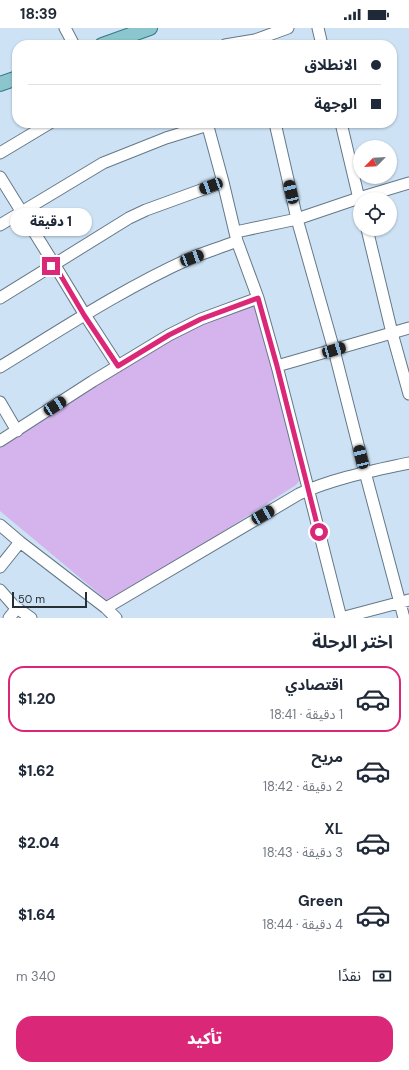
<!DOCTYPE html>
<html lang="ar">
<head>
<meta charset="utf-8">
<style>
	body { margin:0; font-family:"DM Sans","Noto Sans Arabic",sans-serif; background:#f6f6f7; color:#1f2937; direction:rtl; height:100vh; display:flex; flex-direction:column; font-size:15px; white-space:nowrap }
	* { box-sizing:border-box; margin:0 }
	p { font-size:13px; color:#747a83 }
	.icon { flex:none; width:22px; height:22px; fill:none; stroke:currentColor; stroke-width:2; stroke-linecap:round; stroke-linejoin:round }
	.map { position:relative; height:590px; overflow:hidden; direction:ltr }
	.sheet { display:flex; flex-direction:column; background:#fff; flex:1 }
	.sheet>* { flex:none }
	.guide { position:absolute; left:12px; top:12px; width:385px; height:88px; border-radius:16px; box-shadow:0 1px 3px #0004; direction:rtl; display:grid; align-content:center; height:88px; padding:0 16px; background:#fff }
	.needle { width:26px; rotate:246deg }
	.buttons { position:absolute; left:353px; top:112px; display:grid; gap:8px }
	.buttons a { display:grid; place-items:center; width:44px; height:44px; border-radius:50%; background:#fff; box-shadow:0 1px 3px #0004; font-size:20px }
	.scale { position:absolute; left:12px; bottom:10px; width:75px; box-sizing:border-box; padding-left:4px; border:2px solid #272f36; border-top:0; font-size:11px; line-height:14px; white-space:nowrap; color:#272f36; -webkit-text-stroke:3px #cde2f4; paint-order:stroke }
	.end { position:absolute; width:18px; height:18px; margin:-9px; border:5px solid #db2777; background:#fff; box-shadow:0 0 0 2px #fff }
	.from { border-radius:50% }
	.bubble { position:absolute; height:28px; border-radius:14px; background:#fff; box-shadow:0 1px 3px #0004; font-size:13px; font-weight:800; line-height:28px; text-align:center; direction:rtl }
	.car { position:absolute; width:12px; height:24px; margin:-12px -6px; border-radius:5px; box-shadow:0 0 3px 1px #0007; background:linear-gradient(#222 24%,#8ab4d8 0 40%,#222 0 76%,#8ab4d8 0 86%,#222 0) }
	.guide b { display:flex; align-items:center; gap:14px; height:38px; font-size:15px }
	.guide b+b { border-top:1px solid #e0e1e3 }
	.guide i { width:10px; height:10px; background:#1f2937 }
	ul { padding:0; list-style:none }
	li { display:flex; align-items:center; gap:12px; height:66px; margin:0 8px 6px; padding:0 8px; border:2px solid transparent; border-radius:16px }
	li div { flex:1 }
	li b { display:block; font-size:15px }
	li em { font-style:normal; font-weight:800 }
	li.active { border-color:#db2777 }
	li>.icon { width:36px; height:36px; stroke-width:1.5 }
	h2 { padding:0 16px; font-size:18px; line-height:48px }
	.pay { display:flex; align-items:center; gap:10px; height:44px; padding:0 16px; font-size:15px }
	.pay p { margin-inline-start:auto }
	.action { display:flex; gap:8px; margin-top:auto; padding:8px 16px }
	.action a { flex:1; height:46px; border-radius:16px; background:#db2777; color:#fff; font-size:16px; font-weight:800; line-height:46px; text-align:center }
	.status { display:flex; justify-content:space-between; align-items:center; height:28px; padding:0 20px; background:#fff; direction:ltr }
	.status svg { height:11px; fill:currentColor }
	.map>svg:first-child { display:block }
</style>
</head>
<body>
<div class="status"><b>18:39</b><svg viewBox="0 0 49 12"><path d="M0 12V9h3v3zM5 12V6h3v6zM10 12V3h3v9zM15 12V0h3v12zM26 1h20v11H26zM47 4h2v5h-2z"/></svg></div>
<div class="map">
<svg width="409" height="590" viewBox="0 0 409 590">
	<rect width="100%" height="100%" fill="#cde2f4"/>
	<path fill="#d5b3ed" d="M254,275L257,276L301,451L296,457L114,573L109,574L0,483V418L165,314L208,291Z"/>
	<g fill="none" stroke-linecap="round" stroke-linejoin="round">
		<g stroke="#657888" stroke-width="13">
			<path id="minor" d="M65,0L74,17
				M318,0L322,17
				M225,17L255,12L288,0
				M207,95L223,154L237,213L258,270L277,338L341,590
				M275,95L297,191L334,322L365,444L404,590
				M341,95L360,175
				M0,125L50,95
				M0,149L54,236L85,287L118,338
				M0,197L103,135L166,110L208,97
				M367,201L392,305L409,366
				M236,204L297,191L359,170L409,155
				M0,270L129,190L146,182L223,154
				M277,338L409,300
				M0,339C62,301 124,260 191,230C206,224 222,219 237,213
				M0,374L17,403
				M0,413L93,353L169,307L201,291L258,270
				M0,497L20,514L106,580L116,590
				M0,539L20,514
				M0,562L14,578L31,590
				M106,580L299,466C334,450 372,443 409,435
				M9,590L17,580
				M341,590L409,572"/>
		</g>
		<g stroke="#367783" stroke-width="16">
			<path id="major" d="M102,17L150,0
				M0,56L17,50"/>
		</g>
		<use href="#minor" stroke="#fff" stroke-width="11"/>
		<use href="#major" stroke="#8bc5cd" stroke-width="14"/>
	</g>
	<g fill="none" stroke-linecap="round" stroke-linejoin="round">
		<path stroke="#db2777" stroke-width="5" d="M51,238L54,236L84,287L118,338L169,307L201,291L258,270L277,338L319,504"/>
	</g>
</svg>
<div class="buttons">
<a><svg class="needle" viewBox="-14 -14 28 28"><path d="M0-13l5 13h-10z" fill="#e53935"/><path d="M0 13l5-13h-10z" fill="#747a83"/></svg></a>
<a><svg class="icon" aria-label="locate" viewBox="0 0 24 24"><circle cx="12" cy="12" r="6"/><path d="M12 2v4M12 18v4M2 12h4M18 12h4"/></svg></a>
</div>
<div class="scale">50 m</div>
<i class="end from" style="left:319px;top:504px"></i>
<i class="end" style="left:51px;top:238px"></i>
<div class="bubble" style="left:10px;top:180px;width:82px">1 دقيقة</div>
<i class="car" style="left:211px;top:158px;rotate:250deg"></i>
<i class="car" style="left:291px;top:164px;rotate:347deg"></i>
<i class="car" style="left:192px;top:230px;rotate:70deg"></i>
<i class="car" style="left:334px;top:322px;rotate:74deg"></i>
<i class="car" style="left:55px;top:378px;rotate:57deg"></i>
<i class="car" style="left:361px;top:429px;rotate:346deg"></i>
<i class="car" style="left:263px;top:487px;rotate:60deg"></i>
<div class="guide">
<b><i class="from"></i>الانطلاق</b>
<b><i></i>الوجهة</b>
</div>
</div>
<section class="sheet">
<h2>اختر الرحلة</h2>
<ul>
<li class="active"><svg class="icon" aria-label="car" viewBox="0 0 24 24"><path d="M5 17H2v-5l4-1 3-4h7l3 4 3 1v5h-3M9 17h6M6 11h13"/><circle cx="7" cy="17" r="2"/><circle cx="17" cy="17" r="2"/></svg><div><b>اقتصادي</b><p>1 دقيقة · 18:41</p></div><em>$1.20</em></li>
<li><svg class="icon" aria-label="car" viewBox="0 0 24 24"><path d="M5 17H2v-5l4-1 3-4h7l3 4 3 1v5h-3M9 17h6M6 11h13"/><circle cx="7" cy="17" r="2"/><circle cx="17" cy="17" r="2"/></svg><div><b>مريح</b><p>2 دقيقة · 18:42</p></div><em>$1.62</em></li>
<li><svg class="icon" aria-label="car" viewBox="0 0 24 24"><path d="M5 17H2v-5l4-1 3-4h7l3 4 3 1v5h-3M9 17h6M6 11h13"/><circle cx="7" cy="17" r="2"/><circle cx="17" cy="17" r="2"/></svg><div><b>XL</b><p>3 دقيقة · 18:43</p></div><em>$2.04</em></li>
<li><svg class="icon" aria-label="car" viewBox="0 0 24 24"><path d="M5 17H2v-5l4-1 3-4h7l3 4 3 1v5h-3M9 17h6M6 11h13"/><circle cx="7" cy="17" r="2"/><circle cx="17" cy="17" r="2"/></svg><div><b>Green</b><p>4 دقيقة · 18:44</p></div><em>$1.64</em></li>
</ul>
<div class="pay"><svg class="icon" aria-label="cash" viewBox="0 0 24 24"><path d="M3 7h18v10H3z"/><circle cx="12" cy="12" r="2"/></svg>نقدًا<p>340 m</p></div>
<div class="action"><a>تأكيد</a></div>
</section>
</body>
</html>
